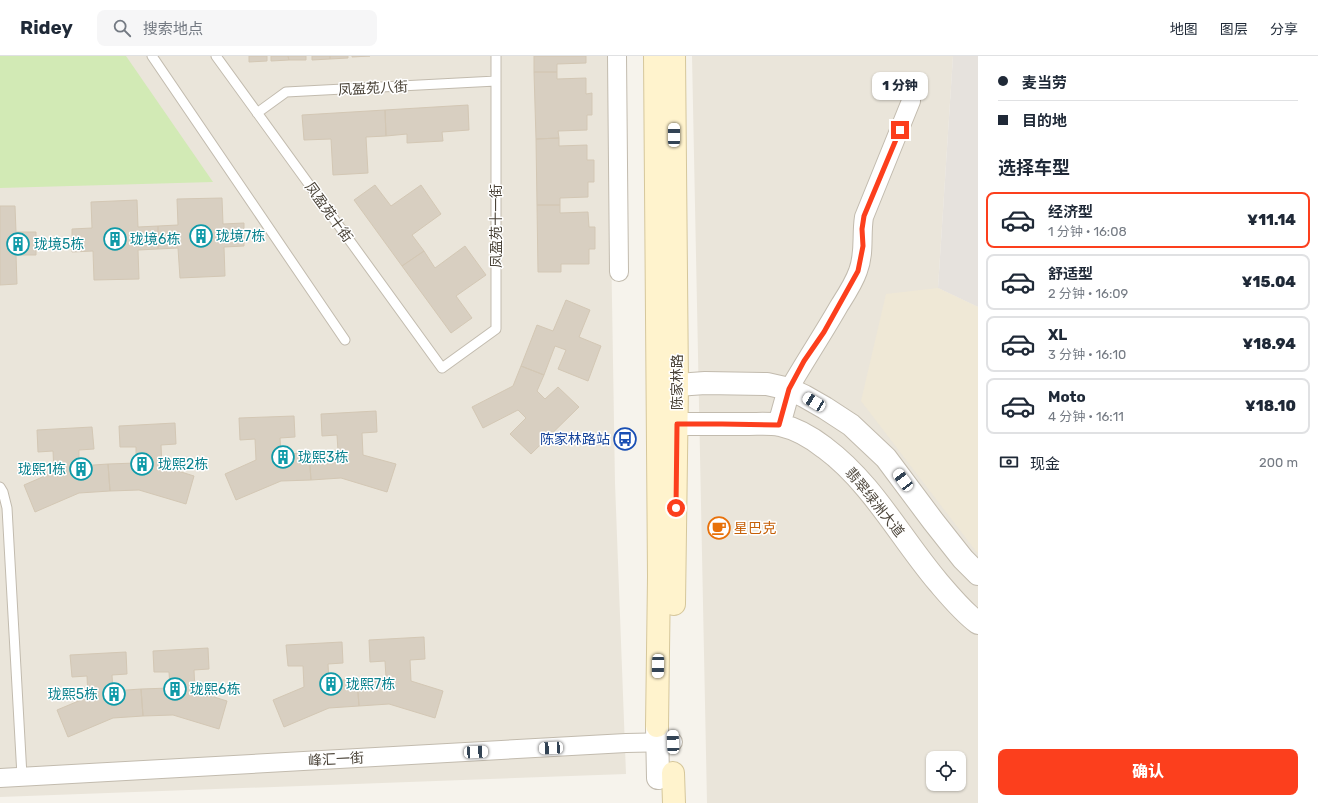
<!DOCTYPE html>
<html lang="zh">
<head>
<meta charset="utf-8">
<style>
	body { margin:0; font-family:Rubik,"Noto Sans SC",sans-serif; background:#f6f6f7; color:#1f2937; height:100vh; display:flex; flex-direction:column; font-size:15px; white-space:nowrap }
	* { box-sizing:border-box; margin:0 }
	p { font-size:13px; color:#747a83 }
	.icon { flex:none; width:22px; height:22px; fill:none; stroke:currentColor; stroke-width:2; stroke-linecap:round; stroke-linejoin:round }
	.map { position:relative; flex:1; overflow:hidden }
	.sheet { display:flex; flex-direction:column; background:#fff; width:340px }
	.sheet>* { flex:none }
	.hud { display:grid; align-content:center; height:88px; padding:0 20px; background:#fff }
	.fabs { position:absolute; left:926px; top:695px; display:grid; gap:8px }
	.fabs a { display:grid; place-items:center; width:40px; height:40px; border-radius:8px; background:#fff; box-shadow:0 1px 3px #0004; font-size:20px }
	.end { position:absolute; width:18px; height:18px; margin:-9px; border:5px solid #fc3f1d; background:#fff; box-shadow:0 0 0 2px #fff }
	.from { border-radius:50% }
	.bubble { position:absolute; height:28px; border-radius:8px; background:#fff; box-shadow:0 1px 3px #0004; font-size:13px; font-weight:800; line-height:28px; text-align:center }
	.car { position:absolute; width:12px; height:24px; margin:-12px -6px; border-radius:5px; box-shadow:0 0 3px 1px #0007; background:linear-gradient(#fff 24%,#345 0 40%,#fff 0 76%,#345 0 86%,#fff 0) }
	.hud b { display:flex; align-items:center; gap:14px; height:38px; font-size:15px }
	.hud b+b { border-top:1px solid #e0e1e3 }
	.hud i { width:10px; height:10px; background:#1f2937 }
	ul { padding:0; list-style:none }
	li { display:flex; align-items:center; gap:12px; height:56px; margin:0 8px 6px; padding:0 12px; border:2px solid #e0e1e3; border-radius:8px }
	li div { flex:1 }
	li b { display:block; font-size:15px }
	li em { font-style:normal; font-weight:800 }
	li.current { border-color:#fc3f1d }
	li>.icon { width:36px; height:36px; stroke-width:1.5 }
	h2 { padding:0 20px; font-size:18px; line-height:48px }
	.pay { display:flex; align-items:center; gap:10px; height:44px; padding:0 20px; font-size:15px }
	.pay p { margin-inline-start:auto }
	.button { display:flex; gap:8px; margin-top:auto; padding:8px 20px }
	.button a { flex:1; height:46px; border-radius:8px; background:#fc3f1d; color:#fff; font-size:16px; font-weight:800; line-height:46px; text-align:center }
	header { display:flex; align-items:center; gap:24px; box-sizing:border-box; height:56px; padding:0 20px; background:#fff; border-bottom:1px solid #e0e1e3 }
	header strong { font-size:19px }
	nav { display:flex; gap:22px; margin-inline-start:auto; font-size:14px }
	.search { width:280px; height:36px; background:#f6f6f7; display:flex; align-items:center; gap:10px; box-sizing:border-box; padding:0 14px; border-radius:8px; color:#747a83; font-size:15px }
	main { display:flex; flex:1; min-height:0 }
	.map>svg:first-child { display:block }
</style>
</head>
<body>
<header>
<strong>Ridey</strong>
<div class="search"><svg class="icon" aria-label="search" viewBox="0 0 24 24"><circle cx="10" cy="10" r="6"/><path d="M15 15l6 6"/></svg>搜索地点</div>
<nav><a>地图</a><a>图层</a><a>分享</a></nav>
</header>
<main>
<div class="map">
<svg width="978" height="747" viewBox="0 0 978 747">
	<rect width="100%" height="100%" fill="#f6f3ec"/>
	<path fill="#eae5da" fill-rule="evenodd" d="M0,0H608L615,427L626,718L0,741Z
		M692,0H953L938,232L978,251V747H707ZM933,702H959V728H933Z"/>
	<path fill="#e6e2dd" d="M953,0H978V251L938,232Z"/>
	<path fill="#efe8d6" d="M938,232L978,251V498L861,345L886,238Z"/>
	<path fill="#d2eab5" d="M0,0H126L213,126L0,132Z"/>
	<path fill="#d8cfc1" stroke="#d3c7b4" d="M249,0H267V5L249,6Z
		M271,0H288L289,4L271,5Z
		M288,0H306V4H289Z
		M312,0H330V3L312,4Z
		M330,0H348V2L330,3Z
		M352,0H370L352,1Z
		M534,0H586V7L557,8V16H534Z
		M534,16H557V23L586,22V38L592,37V59H587V74L558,75L559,82L536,83Z
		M468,49L469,74L442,76L443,85L407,87V78L386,80L385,54Z
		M385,54L386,80L366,81L368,117L333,119L331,83L304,84L302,59Z
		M559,82V90L587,89V104H594V126H588V141L560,142V149H537L536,83Z
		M375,129L391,150L421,129L441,158L412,179L424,195L402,210L354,144Z
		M222,142L223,168L244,167V190L224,191L225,220L180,222L178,192L158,193V170L178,169L177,143Z
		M137,144L138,171L158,170V193L138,194L139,223L94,224L93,195L72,196V173L92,172L91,146Z
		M537,149H560V157L588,156L589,171H595V193H589V208H561V216H538Z
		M0,150H15L16,176H36V199H16L17,228L0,229Z
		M465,190L486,219L456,240L472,262L451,277L402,210L424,195L435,212Z
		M566,244L590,254L579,281L601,290L588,325L558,313L566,294L555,290L544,319L521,310L537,269L553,275Z
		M521,310L544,319L537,335L545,343L558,331L579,351L531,398L510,378L526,362L518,354L483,372L472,351L513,330Z
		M376,355L377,376L362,377L363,399L396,408L387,436L341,422L311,424L309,397L338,395L337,379L322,380L321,358Z
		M294,360L295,381L280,382L281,398L309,397L311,424L281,425L236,444L225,418L256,404L255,383L240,384L239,362Z
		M175,367L176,388L161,389L162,410L194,420L186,448L139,434L110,435L108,408L136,407V391H120L119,370Z
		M92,371L94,393L79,394V410L108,408L110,435L79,437L35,456L24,429L54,416L53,395L38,396L37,374Z
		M424,581L425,603L410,604L411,625L443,635L435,662L389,648L359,650L357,623L386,622L385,605L370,606L369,584Z
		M342,586L343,607L328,608L329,625L357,623L359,650L329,652L284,671L273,644L304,631L303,610H288L286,589Z
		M208,592L209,613L194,614L195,635L227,645L219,673L173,659L143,660L141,633L170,632L169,616H154L153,595Z
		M126,596L127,618L112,619L113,635L141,633L143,660L113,662L68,681L57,654L88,641L87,620L72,621L70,599Z"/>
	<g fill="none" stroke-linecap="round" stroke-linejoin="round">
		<g stroke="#c2bbae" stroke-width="11">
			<path id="service" d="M152,0L345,284
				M216,0L442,312L496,273V0
				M257,57L286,36L496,25
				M0,431L3,436L7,452L22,720"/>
		</g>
		<g stroke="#c2bbae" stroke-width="20">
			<path id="minor" d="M617,0L619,216
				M789,333C805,305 823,278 839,250C846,239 854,227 858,215C865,197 861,179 864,161L911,45
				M0,722L626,687L673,686"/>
		</g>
		<g stroke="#c2bbae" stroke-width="24">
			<path id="tertiary" d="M779,369L789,333
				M978,518L963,503L933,465L886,402L851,369L825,352L804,340L789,333L767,328L705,327L677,329L658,350L677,368C701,368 725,368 749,368C759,368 770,367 780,369C798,373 811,381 825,392C872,427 900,481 938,526C950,540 963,556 978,567
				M657,670L658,722"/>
		</g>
		<g stroke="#d6c79b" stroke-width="24">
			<path id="secondary" d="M655,0L659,521L657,670
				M674,0L677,329L674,548
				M673,717L674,747"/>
		</g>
		<use href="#service" stroke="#fff" stroke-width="9"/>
		<use href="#minor" stroke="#fff" stroke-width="18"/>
		<use href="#tertiary" stroke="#fff" stroke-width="22"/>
		<use href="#secondary" stroke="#fff3cd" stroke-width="22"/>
	</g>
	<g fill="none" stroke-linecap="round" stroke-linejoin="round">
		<path stroke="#fc3f1d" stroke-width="5" d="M676,452L677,368H722L779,369L789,333L804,305L824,276L858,215L863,190L862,173L864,160L900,74"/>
	</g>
	<defs>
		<g id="building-ring" transform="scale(1.15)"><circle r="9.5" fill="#fff" stroke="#0f9aa8" stroke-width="1.5"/><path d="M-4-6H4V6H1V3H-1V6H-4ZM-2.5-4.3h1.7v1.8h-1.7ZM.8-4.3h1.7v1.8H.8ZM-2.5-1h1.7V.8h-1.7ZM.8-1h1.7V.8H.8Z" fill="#0f9aa8"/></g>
		<g id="bus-ring" transform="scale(1.15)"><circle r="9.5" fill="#fff" stroke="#1a4fb4" stroke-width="1.5"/><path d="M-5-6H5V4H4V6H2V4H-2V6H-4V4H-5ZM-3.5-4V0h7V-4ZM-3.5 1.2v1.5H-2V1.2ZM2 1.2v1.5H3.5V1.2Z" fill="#1a4fb4"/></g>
		<g id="cafe-ring" transform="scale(1.15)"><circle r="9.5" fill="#fff" stroke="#e8710a" stroke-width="1.5"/><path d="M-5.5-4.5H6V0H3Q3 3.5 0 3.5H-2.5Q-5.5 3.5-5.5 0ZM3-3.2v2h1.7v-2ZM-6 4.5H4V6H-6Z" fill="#e8710a"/></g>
	</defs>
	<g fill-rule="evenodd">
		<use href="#building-ring" x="201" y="180"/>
		<use href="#building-ring" x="115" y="183"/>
		<use href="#building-ring" x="18" y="188"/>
		<use href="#bus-ring" x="625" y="383"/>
		<use href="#building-ring" x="283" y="401"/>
		<use href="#building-ring" x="142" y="408"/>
		<use href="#building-ring" x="81" y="413"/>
		<use href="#cafe-ring" x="719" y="472"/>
		<use href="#building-ring" x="331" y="628"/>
		<use href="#building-ring" x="175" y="633"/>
		<use href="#building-ring" x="114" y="638"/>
	</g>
	<g text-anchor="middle" stroke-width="3" stroke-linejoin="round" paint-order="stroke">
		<g font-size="14" fill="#4b4439" stroke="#fff">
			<text transform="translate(373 32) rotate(-3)" y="5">凤盈苑八街</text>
			<text transform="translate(329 156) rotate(54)" y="5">凤盈苑十街</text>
			<text transform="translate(496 170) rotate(-90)" y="5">凤盈苑十一街</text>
			<text transform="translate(677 326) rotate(-90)" y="5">陈家林路</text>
			<text transform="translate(875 446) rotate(51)" y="5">翡翠绿洲大道</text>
			<text transform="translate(336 703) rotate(-3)" y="5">峰汇一街</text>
		</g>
		<g font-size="14" fill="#0d838f" stroke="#fff" text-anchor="start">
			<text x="216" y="185">珑境7栋</text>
			<text x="130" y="188">珑境6栋</text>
			<text x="34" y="193">珑境5栋</text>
			<text x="298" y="406">珑熙3栋</text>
			<text x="158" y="413">珑熙2栋</text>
			<text x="66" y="418" text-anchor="end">珑熙1栋</text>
			<text x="346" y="633">珑熙7栋</text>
			<text x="190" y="638">珑熙6栋</text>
			<text x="98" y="643" text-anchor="end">珑熙5栋</text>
		</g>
		<g font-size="14" fill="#164399" stroke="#fff" text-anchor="end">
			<text x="610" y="388">陈家林路站</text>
		</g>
		<g font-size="14" fill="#c56008" stroke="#fff" text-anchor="start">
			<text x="734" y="477">星巴克</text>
		</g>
	</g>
</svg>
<div class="fabs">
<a><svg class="icon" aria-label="locate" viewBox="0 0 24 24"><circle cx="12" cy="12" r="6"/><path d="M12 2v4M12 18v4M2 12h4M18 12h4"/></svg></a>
</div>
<i class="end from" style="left:676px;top:452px"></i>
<i class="end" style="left:900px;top:74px"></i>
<div class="bubble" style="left:872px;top:16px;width:56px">1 分钟</div>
<i class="car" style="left:674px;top:79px;rotate:0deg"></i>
<i class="car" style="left:814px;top:346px;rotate:301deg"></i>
<i class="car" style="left:903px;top:424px;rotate:323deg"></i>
<i class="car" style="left:658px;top:610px;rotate:181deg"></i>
<i class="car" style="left:673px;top:686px;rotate:358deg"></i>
<i class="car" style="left:551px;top:692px;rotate:267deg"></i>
<i class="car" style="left:476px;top:696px;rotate:87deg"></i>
</div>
<section class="sheet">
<div class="hud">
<b><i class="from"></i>麦当劳</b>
<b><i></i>目的地</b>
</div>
<h2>选择车型</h2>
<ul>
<li class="current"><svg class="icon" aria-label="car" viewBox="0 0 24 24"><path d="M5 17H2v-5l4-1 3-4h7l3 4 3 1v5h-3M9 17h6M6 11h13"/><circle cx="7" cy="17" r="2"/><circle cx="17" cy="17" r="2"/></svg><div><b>经济型</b><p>1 分钟 · 16:08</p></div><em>¥11.14</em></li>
<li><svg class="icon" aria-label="car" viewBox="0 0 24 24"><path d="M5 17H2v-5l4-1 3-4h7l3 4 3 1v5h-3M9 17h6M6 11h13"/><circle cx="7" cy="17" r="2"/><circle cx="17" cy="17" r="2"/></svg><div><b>舒适型</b><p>2 分钟 · 16:09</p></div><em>¥15.04</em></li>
<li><svg class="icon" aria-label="car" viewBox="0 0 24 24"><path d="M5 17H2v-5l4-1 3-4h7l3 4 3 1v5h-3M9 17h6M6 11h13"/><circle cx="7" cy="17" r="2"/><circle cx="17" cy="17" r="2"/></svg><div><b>XL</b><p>3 分钟 · 16:10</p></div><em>¥18.94</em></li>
<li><svg class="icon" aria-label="car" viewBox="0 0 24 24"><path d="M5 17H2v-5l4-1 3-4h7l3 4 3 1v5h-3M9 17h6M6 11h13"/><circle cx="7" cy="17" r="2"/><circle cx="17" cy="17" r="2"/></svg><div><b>Moto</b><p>4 分钟 · 16:11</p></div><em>¥18.10</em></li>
</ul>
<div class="pay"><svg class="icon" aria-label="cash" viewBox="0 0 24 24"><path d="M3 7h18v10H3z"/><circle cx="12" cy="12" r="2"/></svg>现金<p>200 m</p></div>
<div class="button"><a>确认</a></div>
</section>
</main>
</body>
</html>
